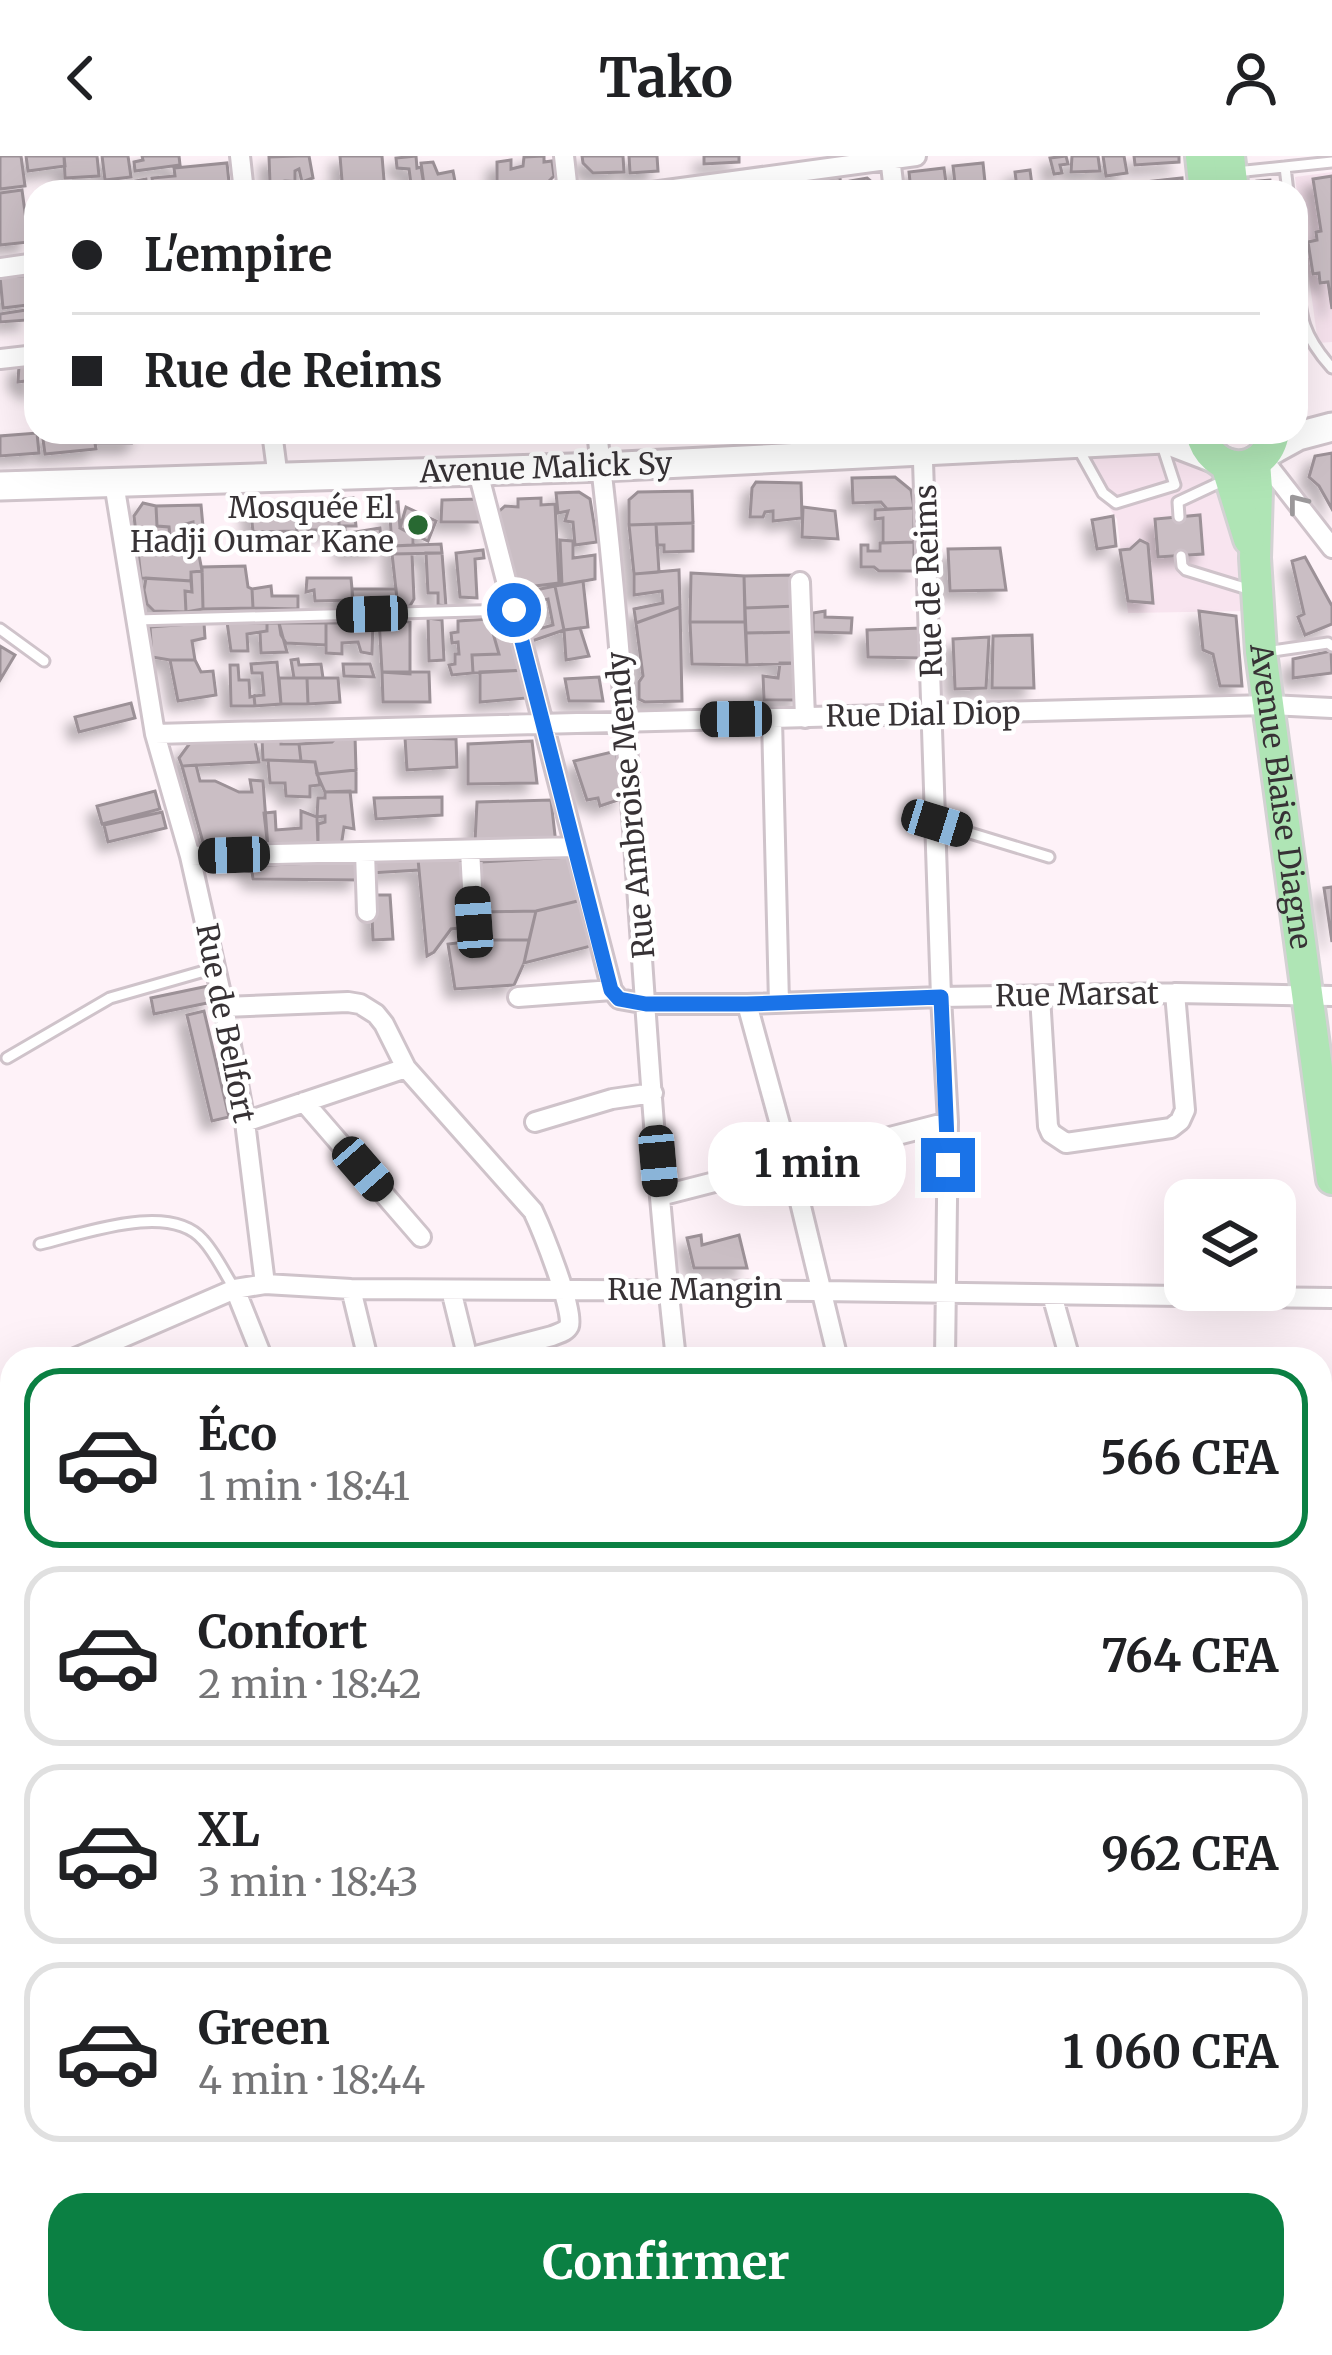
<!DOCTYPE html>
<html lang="fr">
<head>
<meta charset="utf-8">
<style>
	body { margin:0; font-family:Merriweather,serif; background:#f6f6f6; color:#202124; height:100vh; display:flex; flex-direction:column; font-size:45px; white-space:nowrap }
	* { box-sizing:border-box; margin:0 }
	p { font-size:39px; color:#757577 }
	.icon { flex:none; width:66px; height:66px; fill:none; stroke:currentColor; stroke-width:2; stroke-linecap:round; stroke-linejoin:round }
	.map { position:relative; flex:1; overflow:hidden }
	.drawer { position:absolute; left:0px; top:1191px; width:1332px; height:1008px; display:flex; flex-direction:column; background:#fff; border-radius:36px 36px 0 0; box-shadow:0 12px 48px #0002 }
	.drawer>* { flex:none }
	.banner { position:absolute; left:24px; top:24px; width:1284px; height:264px; border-radius:36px; box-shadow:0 12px 48px #0002; display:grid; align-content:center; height:264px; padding:0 48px; background:#fff }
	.fabs { position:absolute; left:1164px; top:1023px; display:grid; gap:24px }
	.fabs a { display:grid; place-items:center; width:132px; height:132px; border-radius:24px; background:#fff; box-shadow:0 12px 48px #0002; font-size:60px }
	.end { position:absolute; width:54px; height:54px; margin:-27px; border:15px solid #1a73e8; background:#fff; box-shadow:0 0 0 6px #fff }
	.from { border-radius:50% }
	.bubble { position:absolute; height:84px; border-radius:36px; background:#fff; box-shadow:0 12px 48px #0002; font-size:39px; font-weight:700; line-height:84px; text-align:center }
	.car { position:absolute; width:36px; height:72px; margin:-36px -18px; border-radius:15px; box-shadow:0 0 9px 3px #0007; background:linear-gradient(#222 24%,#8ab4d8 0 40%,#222 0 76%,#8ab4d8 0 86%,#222 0) }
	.banner b { display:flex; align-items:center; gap:42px; height:114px; font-size:45px }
	.banner b+b { border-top:3px solid #e0e0e0 }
	.banner i { width:30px; height:30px; background:#202124 }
	ul { padding:21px 0 0; list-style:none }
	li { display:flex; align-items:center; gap:36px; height:180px; margin:0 24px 18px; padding:0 24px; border:6px solid #e0e0e0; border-radius:36px }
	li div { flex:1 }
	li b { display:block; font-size:45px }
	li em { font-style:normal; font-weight:700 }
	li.current { border-color:#0b8043 }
	li>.icon { width:108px; height:108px; stroke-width:1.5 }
	.action { display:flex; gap:24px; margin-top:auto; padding:24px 48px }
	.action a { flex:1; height:138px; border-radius:36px; background:#0b8043; color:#fff; font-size:48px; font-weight:700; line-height:138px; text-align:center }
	header { display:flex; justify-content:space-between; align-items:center; height:156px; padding:0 48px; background:#fff; font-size:54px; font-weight:700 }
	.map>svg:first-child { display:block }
</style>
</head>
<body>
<header><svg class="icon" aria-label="back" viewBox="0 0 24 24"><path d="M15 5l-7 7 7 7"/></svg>Tako<svg class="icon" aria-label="person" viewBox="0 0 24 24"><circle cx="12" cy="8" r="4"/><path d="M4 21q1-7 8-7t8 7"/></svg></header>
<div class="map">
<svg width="1332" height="2199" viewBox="0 0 1332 2199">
	<defs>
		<filter id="shadow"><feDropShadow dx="-9" dy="9" stdDeviation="6" flood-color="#0004"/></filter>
	</defs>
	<rect width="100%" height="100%" fill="#fef2f8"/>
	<path fill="#f8e4ef" d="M1332,16V186L1318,187L1295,21Z
		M1179,297L1206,307L1217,322L1245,399L1247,455L1128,457L1117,363L1075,300Z
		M63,2187H197L198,2199H64Z"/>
	<path fill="#cabec4" stroke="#9c9197" stroke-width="3" filter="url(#shadow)" d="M0,0H21L25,30L0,33Z
		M26,0H64L65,10L28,15Z
		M64,0H97L99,20L65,22Z
		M102,0H128L131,21L105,24Z
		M142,0H179L180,9L135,15L134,6L143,4Z
		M297,0H309L313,22L302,26L299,13L295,15V27L285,25L270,28L269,1Z
		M340,0H382L385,36H330L329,27L342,25Z
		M416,0L417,12L421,11L425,36H412L409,13L397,12L396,2Z
		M544,0V6L552,5L554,20L547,27L497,30V6L511,4V13L523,10L524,1Z
		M582,0H623L624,16L593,17L583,7Z
		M629,0H657L658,15L630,17Z
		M704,0H739V6L704,8Z
		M1066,0L1068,8L1060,9L1062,17L1054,18L1050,2Z
		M1072,0H1098L1100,15L1071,16Z
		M1103,0H1124L1127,17L1106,20Z
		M1134,0H1179V6L1135,9Z
		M433,6L438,18L453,15L457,36H425L421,7Z
		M227,7L230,36H154L152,22L175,20L174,12Z
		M983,7L986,36H956L953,10Z
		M944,12L947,34L911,36L909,16Z
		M1030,14L1032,29L1017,32L1015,16Z
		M1332,20V153L1328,126L1320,127L1319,117L1313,118L1308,86L1317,84L1316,76L1321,75L1313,23Z
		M840,21L841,36H800L799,27L810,25L811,35H821L820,23Z
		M867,22L874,28V36H850V25Z
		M1182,22L1183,36H1135L1134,27Z
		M146,23L147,36H110V30Z
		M1270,24L1272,36H1259L1257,25Z
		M285,25L302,26L304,33L315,30V36H272L270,28Z
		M101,30V36H63L62,34Z
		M22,34L29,86L0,89V37Z
		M36,119V148L3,152L0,121Z
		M26,154L28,164L0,166V158Z
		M36,207V232L27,233L26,225L18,226L19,209Z
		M42,276H93L96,293L45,298Z
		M93,276H140V279L132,287H95Z
		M37,277L39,297L0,300V280Z
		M1332,297V353L1319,330L1309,321L1315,300Z
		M895,321L911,334L914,352L887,353L881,346L853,347L852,322Z
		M756,326L801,327L802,362L773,365V355L765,356L763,361H750L752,332Z
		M692,335L693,367L629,369V344L638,336Z
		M579,336L590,343L597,386L575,389L573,366L565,365L568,355L558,357L556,337Z
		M353,342L356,370H339V361H329V355H323V345Z
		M541,342V349L555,348L559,427L519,432L496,358L505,350L518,351V343Z
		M479,343L481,366H441L442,344Z
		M294,345L297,375L253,376L250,347Z
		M307,345H323V355H329V361H339V370H345V374H307Z
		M398,346L400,372L413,379V389L392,390L389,347Z
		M143,347L156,350L157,370L169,371L171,397L198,394L202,415L191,416V425L141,422L134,360Z
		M201,349L204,382L194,381L193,366L182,369L184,389L171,388L169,371L157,370L156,350Z
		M406,351L436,365L428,385L400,372Z
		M803,351L835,355L838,383L802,381Z
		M914,352V386L883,387V362L875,363V354Z
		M1200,359L1203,398L1158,401L1155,363Z
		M1113,360L1116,390L1097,393L1092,364Z
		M693,367V395L664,396V389H657L656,368Z
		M656,368L659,416L634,418L629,369Z
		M380,372L382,394L345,397L343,378Z
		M560,384L573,385V402L595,399V423L562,429Z
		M1140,384L1148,388L1153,447L1128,445L1120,394L1130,393Z
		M914,386V415H879L874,411H861V389H868V395H880V387Z
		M441,388L442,397L392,398V390Z
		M1000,392L1006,434L950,435L948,393Z
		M483,394L484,402L475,403L477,442L460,441L456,397Z
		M426,397H442L446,450L438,449V437H428Z
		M392,398H412L414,443L410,450L398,452Z
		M1305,401L1332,450V468L1305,479L1298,461L1304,458L1292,405Z
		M245,410L248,431L252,433L253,452L203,453L202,411Z
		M679,414L680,451L636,467L634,453L663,447L662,435L634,439V418Z
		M202,415L203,453L186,456L185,435L192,436L191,416Z
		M691,417L744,420L745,466H690Z
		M796,419L797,450L745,452L744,420Z
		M146,422L191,425L192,436L185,435L186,456L154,455L147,448L144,434Z
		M307,422H351L353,444L315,445L314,434L306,436Z
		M583,425L588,471L564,474L555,430Z
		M271,430L272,440H298V453L253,452L252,433Z
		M555,430L564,474L532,485L525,453L533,451L539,473L553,469L548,443L523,449L521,437Z
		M352,433H396L398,452L353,454Z
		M797,450L798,476L746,477L745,452Z
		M680,451L682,545L645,546L639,543V526L643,520L636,467Z
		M825,455V461L852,462L851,477L813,476V457Z
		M1199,455L1236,460L1242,530H1220L1213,498L1203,494Z
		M428,462L442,464L444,504L429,505Z
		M511,462L526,514L473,517L472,499L499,498L489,463Z
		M379,463L410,466V518L382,516Z
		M489,463L499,498L472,499L473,517L452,519L449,509L455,508V498H459L458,486L452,487L451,477L458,476V465Z
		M227,466L267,467V475L247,478L248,495H231Z
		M690,466H745L747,509L692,508Z
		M204,467L205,482L192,485L195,504H170L152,501L150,471Z
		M267,467H279L287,496L261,497L260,476L267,475Z
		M279,467H326V489L286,487L281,479Z
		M326,467H373L372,498L361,496L358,486L342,487V498L326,497Z
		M580,472L589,500L566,504L564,474Z
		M921,472V502L868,501L867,474Z
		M798,476L799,507L747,509L746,477Z
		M1032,479L1034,532H992L993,480Z
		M989,481L986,532L955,533L953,483Z
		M0,490L15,499L0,524Z
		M1331,495L1332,517L1293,522V503Z
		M298,503L299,509L321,508L323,522H294L291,504Z
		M170,504H195L201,516L213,515L216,539L178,545Z
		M277,506L281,548L255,550L254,540L264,539L262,517H252L251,508Z
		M780,507H799L801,544H764L763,520L778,522Z
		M343,508H370L374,521L344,520Z
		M230,509H238L239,524H249L250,541L254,540L255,550H231Z
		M526,514L527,542L480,546V516Z
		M382,516H429L430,546H383Z
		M599,521L603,545H569L565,523Z
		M279,522H307L308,548H281Z
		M307,522H338L340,546L308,548Z
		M131,547L135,562L79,576L75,561Z
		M338,580H355L356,614L317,618L315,606L301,605L299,588L332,586Z
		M405,582L456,583L457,611L407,614Z
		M262,583H281V588H299L301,605L263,604Z
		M255,585L259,606L182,610L179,602L190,587Z
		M532,585L537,627L468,628V588Z
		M616,595L624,642L600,650L598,642L587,644L574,605Z
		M268,604L315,606L320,629L310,630V641L286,640L285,627H270Z
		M196,609L200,625H215L239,636H252L250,624L263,625L268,692L205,694L182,610Z
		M356,614V636H325L317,618Z
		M155,635L160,653L102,668L97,650Z
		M350,635L354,673L344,671L341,691L318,689V668L325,666V660L317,661L318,642H325V636Z
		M442,641V659L376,663L374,642Z
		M551,644L556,688L475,685L477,646Z
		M301,655L317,661L318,689L268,692L264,657L275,656L276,674L301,672Z
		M162,656L166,672L108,686L104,669Z
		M571,701L586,743L536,755L478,756L481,706Z
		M418,703H458L465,708L469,771L451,773L434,796L427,800Z
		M418,703L419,714L371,717V705Z
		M360,705L358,724L253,723L252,716L246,715V710Z
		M1332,731V786L1324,732Z
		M371,739H390L393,783L373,784Z
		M586,743L599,788L524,807L536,755Z
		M536,755L529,784H481L478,756Z
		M481,784H529L524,807L514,829L455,833L448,788Z
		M208,830L212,846L154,858L151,842Z
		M204,855L229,961L212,965L187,859Z
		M701,1079L702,1089L739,1079L747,1112H694L687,1082Z
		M277,2187H338L342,2191L335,2199H284Z
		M338,2187H398L395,2199H353Z
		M398,2187H440L444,2199H395Z
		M440,2187H478L463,2199H444Z
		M496,2187H544L537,2199H496L503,2193Z"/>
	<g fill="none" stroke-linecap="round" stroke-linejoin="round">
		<g stroke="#cfc3ca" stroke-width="15">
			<path id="service" d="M1285,11L1288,36
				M1236,16L1332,6
				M1296,108C1301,156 1298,174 1332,212
				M1078,292L1103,337L1116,347L1175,329L1163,292
				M1179,361L1178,346L1225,324
				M1181,400L1182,410L1186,414L1251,434
				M136,464L514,454
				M0,473L44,505
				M1266,496L1328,487L1332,490
				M937,667L1049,701
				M7,902L110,842L215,812
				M40,1088C83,1078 170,1045 203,1084C215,1097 224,1116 234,1132
				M1320,1359L1332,1358"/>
		</g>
		<g stroke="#cfc3ca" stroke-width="24">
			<path id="minor" d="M240,0L244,36
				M564,0L568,36
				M890,0L894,36
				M652,36L916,0
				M0,112L36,107
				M0,203L36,199
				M272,276L278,322
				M597,276C635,584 641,895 676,1203
				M922,276L941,841L948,966L945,1203
				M1262,302L1332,392
				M478,316L612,834
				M114,327L155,578L190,700L224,851L245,966L265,1128
				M800,426L805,562
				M772,563L779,847
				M155,578L1268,549L1332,552
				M470,694L474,767
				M365,696L367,756
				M190,700L575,691
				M612,834L619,843L647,848H747L941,841L1175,837L1332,840
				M1040,840L1048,970L1051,977L1066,987L1171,972L1180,965L1185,954L1175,837
				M518,841L612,834
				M747,848L790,1005L838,1203
				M224,851L348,846L360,848L376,858L384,868L406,912L533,1055C541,1072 575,1155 569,1170C566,1176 559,1177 552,1180L468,1202
				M304,946L421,1081
				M245,966L406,912
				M535,966L612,943L653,937
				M660,1040L948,966
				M235,1133L263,1203
				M351,1133L368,1203
				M451,1134L468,1203
				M1052,1139L1070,1203
				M73,1203L235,1133L265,1128L351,1133L821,1135L1332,1142
				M1320,1602H1332
				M1320,2044L1332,2045
				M225,2187V2199
				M608,2187L609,2199
				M765,2187L766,2199
				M911,2199L912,2187"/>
		</g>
		<g stroke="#cfc3ca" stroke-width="33">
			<path id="secondary" d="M1267,297L1298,280L1332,271
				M0,330L602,311L1164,283L1216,303"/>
		</g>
		<g stroke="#d3d2d3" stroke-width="36">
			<g id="primary">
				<path d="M1201,0L1205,36"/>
				<path d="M1229,0L1233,36"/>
				<path d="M1201,276C1210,321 1267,322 1274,276"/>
				<path id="s1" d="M1255,306L1257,333L1255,402L1261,496L1332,1023"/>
				<path d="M1226,308L1249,383"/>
				<path d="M1320,1769L1332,1713"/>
				<path d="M1320,2079L1332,2174"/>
			</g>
		</g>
		<g stroke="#d3d2d3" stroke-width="39">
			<path id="trunk" d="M0,1754L12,1854
				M0,1941L8,2019L12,2091
				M17,2187V2199"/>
		</g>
		<use href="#service" stroke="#fff" stroke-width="9"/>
		<use href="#minor" stroke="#fff" stroke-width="18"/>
		<use href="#secondary" stroke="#fff" stroke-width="27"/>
		<use href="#primary" stroke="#afe5b5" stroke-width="30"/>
		<use href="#trunk" stroke="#94dc9c" stroke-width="33"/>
	</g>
	<defs><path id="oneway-chevron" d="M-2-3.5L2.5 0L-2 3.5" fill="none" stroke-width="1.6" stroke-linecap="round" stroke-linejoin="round" transform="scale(3)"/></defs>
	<use stroke="#9b989a" href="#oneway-chevron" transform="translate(1297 347) rotate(-128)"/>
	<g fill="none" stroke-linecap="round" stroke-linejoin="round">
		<path stroke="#1a73e8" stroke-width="15" d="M514,454L611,834L619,843L646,848H747L941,841L948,1009"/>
	</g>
	<circle fill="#286932" stroke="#fff" stroke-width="4.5" cx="418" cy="369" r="12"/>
	<g text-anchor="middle" stroke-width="9" stroke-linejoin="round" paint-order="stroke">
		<g font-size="30" fill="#373235" stroke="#fff">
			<text transform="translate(546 312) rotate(-2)" y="10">Avenue Malick Sy</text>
			<text transform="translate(929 425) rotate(-92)" y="10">Rue de Reims</text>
			<text transform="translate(923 559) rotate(-1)" y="10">Rue Dial Diop</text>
			<text dy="10" stroke="none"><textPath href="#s1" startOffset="336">Avenue Blaise Diagne</textPath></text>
			<text transform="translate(631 649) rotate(-95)" y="10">Rue Ambroise Mendy</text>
			<text transform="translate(1077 839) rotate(-1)" y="10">Rue Marsat</text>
			<text transform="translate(225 867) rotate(79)" y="10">Rue de Belfort</text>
			<text x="695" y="1144">Rue Mangin</text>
		</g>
		<g font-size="30" fill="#373235" stroke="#fff" text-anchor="end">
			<text x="394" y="362">Mosquée El<tspan x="394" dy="34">Hadji Oumar Kane</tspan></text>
		</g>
	</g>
</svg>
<div class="fabs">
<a><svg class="icon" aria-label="layers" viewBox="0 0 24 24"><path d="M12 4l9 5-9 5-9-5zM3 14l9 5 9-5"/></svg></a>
</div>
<i class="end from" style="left:514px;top:454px"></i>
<i class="end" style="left:948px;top:1009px"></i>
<div class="bubble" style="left:708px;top:966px;width:198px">1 min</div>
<i class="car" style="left:372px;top:458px;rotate:268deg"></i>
<i class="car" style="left:736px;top:563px;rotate:269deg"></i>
<i class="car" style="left:937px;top:667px;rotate:107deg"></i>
<i class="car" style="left:234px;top:699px;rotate:268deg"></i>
<i class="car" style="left:474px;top:766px;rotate:356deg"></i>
<i class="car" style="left:658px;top:1005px;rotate:175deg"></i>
<i class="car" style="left:363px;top:1013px;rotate:139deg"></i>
<div class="banner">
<b><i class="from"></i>L'empire</b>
<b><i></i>Rue de Reims</b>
</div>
<section class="drawer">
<ul>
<li class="current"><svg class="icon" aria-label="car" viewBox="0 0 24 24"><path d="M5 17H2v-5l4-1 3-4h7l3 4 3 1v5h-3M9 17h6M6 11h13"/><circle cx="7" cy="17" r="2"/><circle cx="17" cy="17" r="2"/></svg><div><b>Éco</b><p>1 min · 18:41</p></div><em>566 CFA</em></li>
<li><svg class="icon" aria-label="car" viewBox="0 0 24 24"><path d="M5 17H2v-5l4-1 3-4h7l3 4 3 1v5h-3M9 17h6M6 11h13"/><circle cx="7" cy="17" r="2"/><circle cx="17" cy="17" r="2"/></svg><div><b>Confort</b><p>2 min · 18:42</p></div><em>764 CFA</em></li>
<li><svg class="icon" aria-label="car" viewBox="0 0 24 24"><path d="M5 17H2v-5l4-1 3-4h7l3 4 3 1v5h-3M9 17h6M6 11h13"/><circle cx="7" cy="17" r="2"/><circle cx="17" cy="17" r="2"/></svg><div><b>XL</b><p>3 min · 18:43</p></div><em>962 CFA</em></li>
<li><svg class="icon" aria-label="car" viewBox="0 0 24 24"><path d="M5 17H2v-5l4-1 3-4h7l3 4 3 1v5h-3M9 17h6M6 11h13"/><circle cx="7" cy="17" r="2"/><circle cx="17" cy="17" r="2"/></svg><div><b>Green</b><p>4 min · 18:44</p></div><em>1 060 CFA</em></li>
</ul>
<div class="action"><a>Confirmer</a></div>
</section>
</div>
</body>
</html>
